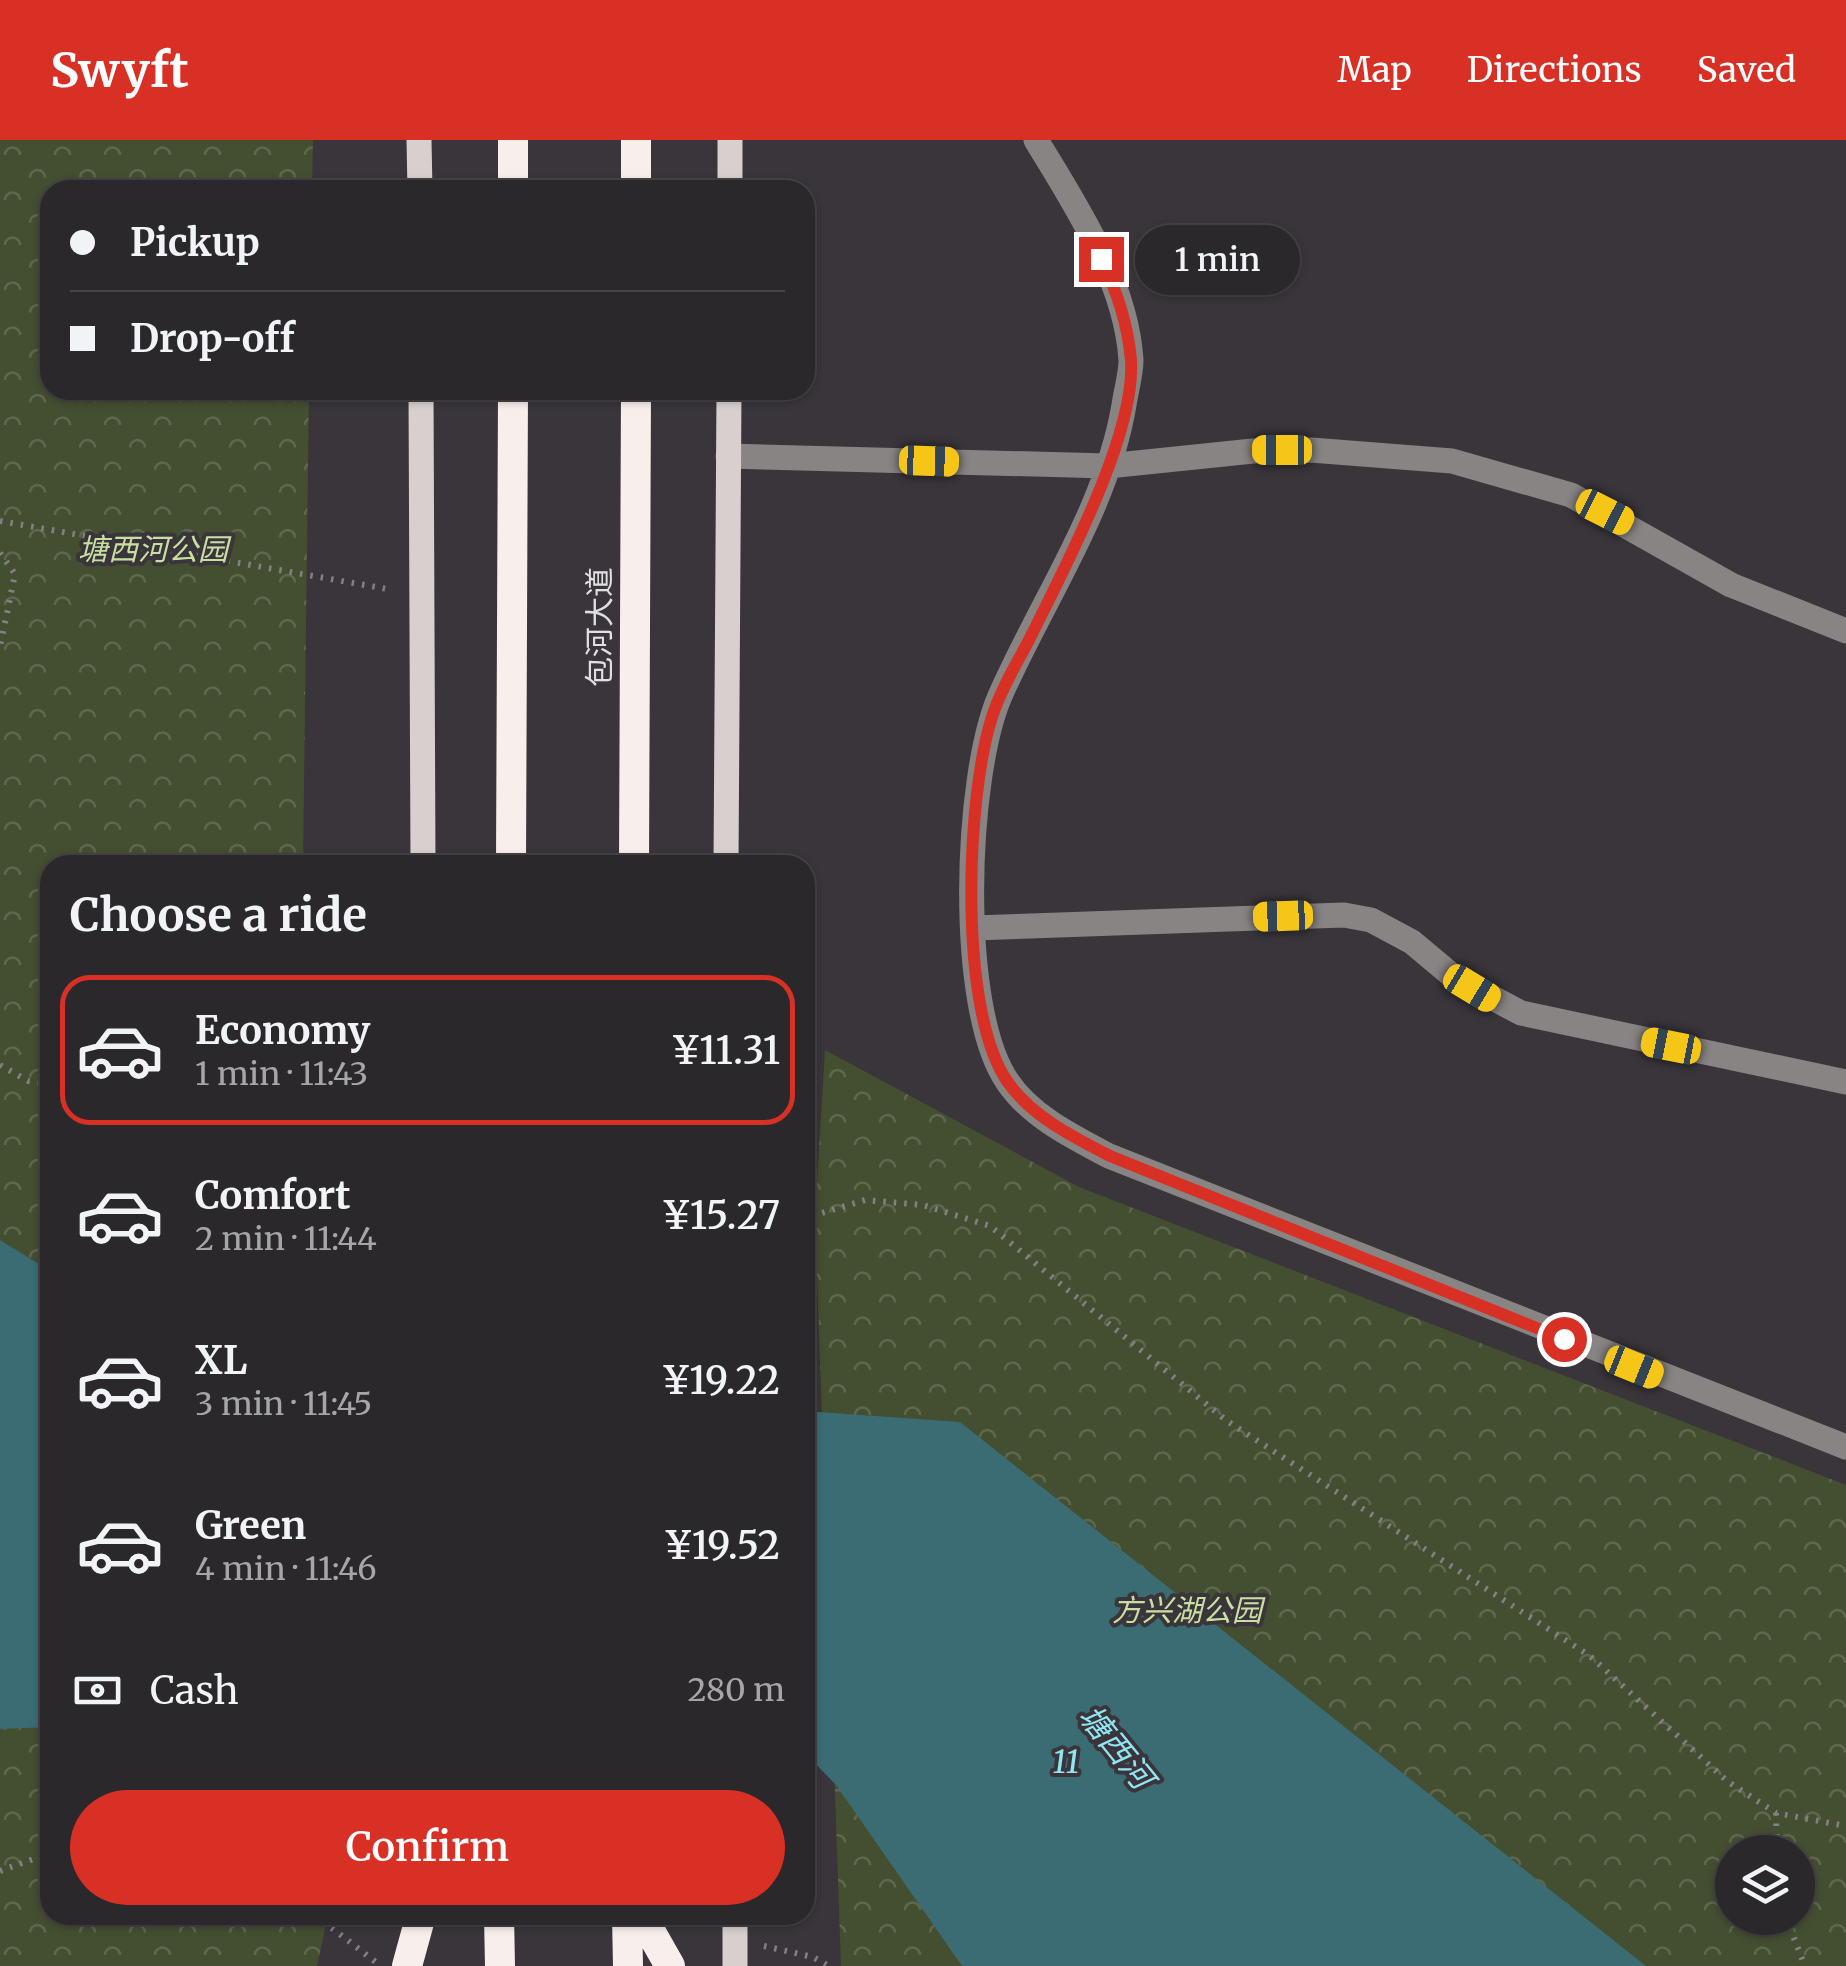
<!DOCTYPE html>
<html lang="en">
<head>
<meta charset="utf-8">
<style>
	body { margin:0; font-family:Merriweather,"Noto Sans SC",serif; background:#333034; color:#f1f3f6; height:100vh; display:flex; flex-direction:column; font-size:38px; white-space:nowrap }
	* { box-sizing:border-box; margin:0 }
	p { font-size:32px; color:#a6a6a9 }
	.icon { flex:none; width:55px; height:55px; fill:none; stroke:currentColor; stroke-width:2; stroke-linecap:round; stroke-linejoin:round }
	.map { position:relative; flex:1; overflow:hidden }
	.details { position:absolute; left:40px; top:715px; width:775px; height:1070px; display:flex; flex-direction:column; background:#2b282c; border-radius:30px; box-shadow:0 2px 8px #0004,0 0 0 2px #474448 }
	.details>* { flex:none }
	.guide { position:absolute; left:40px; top:40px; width:775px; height:220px; border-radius:30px; box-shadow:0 2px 8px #0004,0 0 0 2px #474448; display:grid; align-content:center; height:220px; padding:0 30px; background:#2b282c }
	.buttons { position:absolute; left:1715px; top:1695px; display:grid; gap:20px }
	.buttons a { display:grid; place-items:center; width:100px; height:100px; border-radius:50%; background:#2b282c; box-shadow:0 2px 8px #0004,0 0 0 2px #474448; font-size:50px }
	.end { position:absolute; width:45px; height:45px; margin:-22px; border:12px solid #d93025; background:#fff; box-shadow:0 0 0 5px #fff }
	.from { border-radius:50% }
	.bubble { position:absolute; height:70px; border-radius:35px; background:#2b282c; box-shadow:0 2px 8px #0004,0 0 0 2px #474448; font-size:32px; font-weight:600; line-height:70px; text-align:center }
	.car { position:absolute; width:30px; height:60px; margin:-30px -15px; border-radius:12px; box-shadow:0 0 8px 2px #0007; background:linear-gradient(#f5c518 24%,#345 0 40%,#f5c518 0 76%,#345 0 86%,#f5c518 0) }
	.guide b { display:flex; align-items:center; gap:35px; height:95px; font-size:38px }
	.guide b+b { border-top:2px solid #474448 }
	.guide i { width:25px; height:25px; background:#f1f3f6 }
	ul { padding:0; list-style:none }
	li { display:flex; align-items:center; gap:30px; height:150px; margin:0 20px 15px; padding:0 10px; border:5px solid transparent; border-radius:30px }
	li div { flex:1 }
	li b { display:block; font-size:38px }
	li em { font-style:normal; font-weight:600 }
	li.current { border-color:#d93025 }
	li>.icon { width:90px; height:90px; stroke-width:1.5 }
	h2 { padding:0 30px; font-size:45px; line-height:120px }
	.pay { display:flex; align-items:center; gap:25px; height:110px; padding:0 30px; font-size:38px }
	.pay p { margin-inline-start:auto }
	.button { display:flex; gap:20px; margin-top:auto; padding:20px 30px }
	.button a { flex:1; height:115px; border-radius:60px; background:#d93025; color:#fff; font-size:40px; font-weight:600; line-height:115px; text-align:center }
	header { display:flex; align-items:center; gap:60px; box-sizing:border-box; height:140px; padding:0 50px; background:#d93025; color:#fff }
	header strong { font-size:48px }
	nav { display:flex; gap:55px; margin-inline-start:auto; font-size:35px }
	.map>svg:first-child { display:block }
</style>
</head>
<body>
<header>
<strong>Swyft</strong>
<nav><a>Map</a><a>Directions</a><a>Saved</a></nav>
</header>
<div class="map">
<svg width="1846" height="1826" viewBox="0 0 1846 1826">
	<defs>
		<pattern id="park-crowns" width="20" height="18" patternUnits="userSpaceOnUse" patternTransform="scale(2.5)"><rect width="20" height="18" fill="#444e31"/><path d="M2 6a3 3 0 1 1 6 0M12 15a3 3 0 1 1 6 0" fill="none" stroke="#5f674f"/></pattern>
	</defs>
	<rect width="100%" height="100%" fill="#39353b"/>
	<path fill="url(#park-crowns)" fill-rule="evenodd" d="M0,0H313L312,50H50V250H309L303,725H50V1775H328L317,1826H0Z
		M825,910L1079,1047L1846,1345V1826H841L815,1075ZM1732,1712H1798V1778H1732Z"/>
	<path fill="#3b6c73" d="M0,1100L50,1131V1587L0,1589Z
		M805,1271L960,1282L1646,1826H962L836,1645L805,1613Z"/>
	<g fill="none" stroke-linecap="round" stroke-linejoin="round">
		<path stroke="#838085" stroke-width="6" stroke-dasharray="2.5 8" stroke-linecap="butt" d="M0,381L393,450
			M0,413L15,434L0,507
			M0,925L28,941L50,943
			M805,1084L815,1075L865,1060L923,1065L990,1086L1227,1281L1590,1516L1727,1641L1776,1673L1846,1686
			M1776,1673L1777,1712
			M0,1731L50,1713
			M315,1775L377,1823
			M1786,1778L1805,1826
			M764,1806L813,1817L829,1826"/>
		<path stroke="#888483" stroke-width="25" d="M1036,0C1076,66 1126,141 1131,220C1131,234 1126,251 1124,265C1106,371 1042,460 1000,556C965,637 957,867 1007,941C1030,976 1073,997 1109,1016L1846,1307
			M728,316L1108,326L1253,311L1311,310L1452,321L1571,355L1731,445L1846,491
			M973,788L1344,775L1371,780L1412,802L1455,838L1521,873L1846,942"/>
		<path stroke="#d8d0ce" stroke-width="25" d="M419,0L420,50
			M730,50V0
			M421,250L423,725
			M726,725L729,250
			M735,1826V1775"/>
		<path stroke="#f8eeeb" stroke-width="30" d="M513,50V0
			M636,50V0
			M511,725L513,250
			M634,725L636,250
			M499,1775L500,1826
			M627,1775L628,1826
			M641,1775L670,1826
			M407,1826L421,1775"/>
	</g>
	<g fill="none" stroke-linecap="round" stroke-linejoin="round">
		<path stroke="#d93025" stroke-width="12" d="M1101,119C1116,149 1128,186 1131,220C1136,294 1064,429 1031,496C1018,522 1001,548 992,577C966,658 958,869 1007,941C1031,976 1073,997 1110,1016L1564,1199"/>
	</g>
	<g text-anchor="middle" stroke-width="8" stroke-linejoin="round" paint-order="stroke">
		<g font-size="30" font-style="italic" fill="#c9dfa2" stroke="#39353b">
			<text x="153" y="420">塘西河公园</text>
			<text x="1187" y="1481">方兴湖公园</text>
		</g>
		<g font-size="30" fill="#e1dfe2" stroke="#39353b">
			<text transform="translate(600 487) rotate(-90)" y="10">包河大道</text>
		</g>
		<g font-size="32" font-style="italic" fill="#91e5f3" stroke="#39353b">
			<text transform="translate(1116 1607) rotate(51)" y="11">塘西河</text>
			<text x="1066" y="1633">11</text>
		</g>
	</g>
</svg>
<div class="buttons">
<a><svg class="icon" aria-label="layers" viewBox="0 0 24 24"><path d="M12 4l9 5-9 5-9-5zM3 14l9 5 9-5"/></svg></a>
</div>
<i class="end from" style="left:1564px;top:1199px"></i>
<i class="end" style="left:1101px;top:119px"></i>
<div class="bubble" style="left:1135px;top:85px;width:165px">1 min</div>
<i class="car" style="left:1282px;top:310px;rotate:270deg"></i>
<i class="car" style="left:929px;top:321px;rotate:92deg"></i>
<i class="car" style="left:1605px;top:372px;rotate:117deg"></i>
<i class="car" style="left:1283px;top:776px;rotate:268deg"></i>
<i class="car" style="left:1472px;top:848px;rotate:121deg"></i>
<i class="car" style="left:1671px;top:906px;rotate:281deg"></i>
<i class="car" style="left:1634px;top:1227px;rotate:112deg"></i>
<div class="guide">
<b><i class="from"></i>Pickup</b>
<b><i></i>Drop-off</b>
</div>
<section class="details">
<h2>Choose a ride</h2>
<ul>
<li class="current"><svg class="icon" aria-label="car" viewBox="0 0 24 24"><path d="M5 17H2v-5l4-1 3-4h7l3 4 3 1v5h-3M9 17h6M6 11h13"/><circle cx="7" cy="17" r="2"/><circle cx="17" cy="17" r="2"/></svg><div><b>Economy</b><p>1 min · 11:43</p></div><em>¥11.31</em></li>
<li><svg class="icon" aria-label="car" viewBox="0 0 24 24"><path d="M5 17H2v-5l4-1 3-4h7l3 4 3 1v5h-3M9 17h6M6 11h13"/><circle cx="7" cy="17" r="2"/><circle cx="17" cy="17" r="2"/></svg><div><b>Comfort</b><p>2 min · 11:44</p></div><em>¥15.27</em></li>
<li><svg class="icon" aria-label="car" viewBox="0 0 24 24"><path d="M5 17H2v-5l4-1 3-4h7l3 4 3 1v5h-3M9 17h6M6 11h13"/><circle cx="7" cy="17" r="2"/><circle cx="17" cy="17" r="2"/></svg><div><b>XL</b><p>3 min · 11:45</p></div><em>¥19.22</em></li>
<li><svg class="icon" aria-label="car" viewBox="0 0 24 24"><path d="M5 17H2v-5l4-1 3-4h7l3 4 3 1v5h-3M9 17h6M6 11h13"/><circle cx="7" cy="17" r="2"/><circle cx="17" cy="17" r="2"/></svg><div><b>Green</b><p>4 min · 11:46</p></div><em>¥19.52</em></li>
</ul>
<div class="pay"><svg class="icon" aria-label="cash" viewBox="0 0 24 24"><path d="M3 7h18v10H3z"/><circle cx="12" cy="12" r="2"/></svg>Cash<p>280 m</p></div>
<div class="button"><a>Confirm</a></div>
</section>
</div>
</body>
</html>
